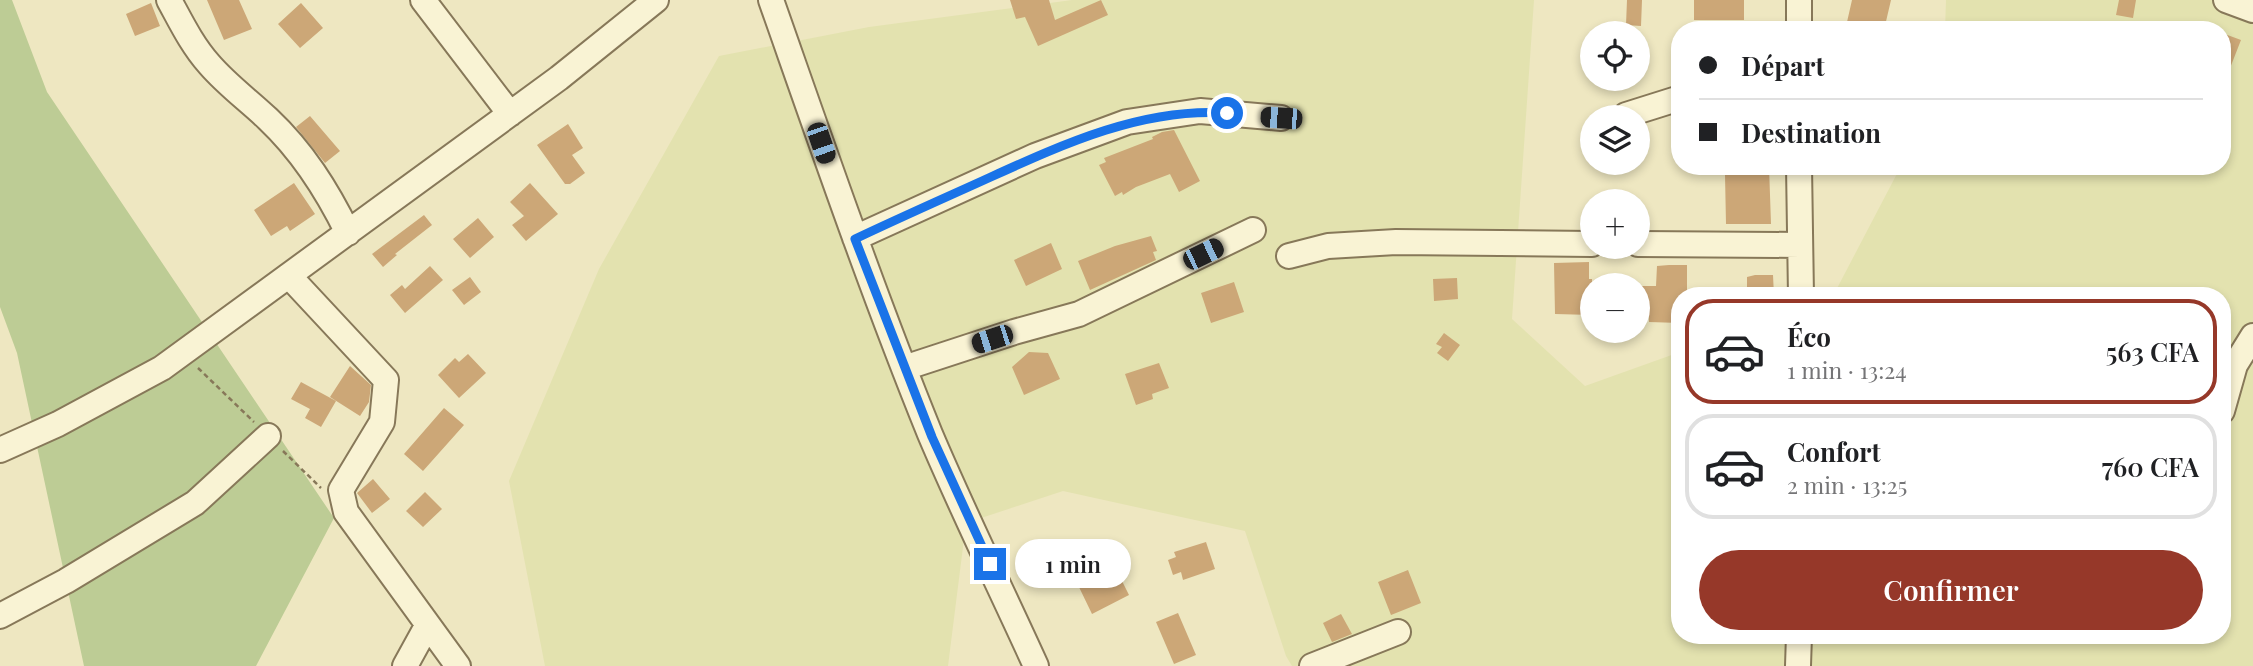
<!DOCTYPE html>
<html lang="fr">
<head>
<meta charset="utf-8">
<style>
	body { margin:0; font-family:"Playfair Display",serif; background:#f2f2f2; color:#202124; height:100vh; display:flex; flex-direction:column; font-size:26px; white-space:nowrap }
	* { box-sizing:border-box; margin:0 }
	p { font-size:23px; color:#757577 }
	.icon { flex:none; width:38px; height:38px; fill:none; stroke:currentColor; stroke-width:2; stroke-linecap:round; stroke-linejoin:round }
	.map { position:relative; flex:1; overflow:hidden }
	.sheet { position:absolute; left:1671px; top:287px; width:560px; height:357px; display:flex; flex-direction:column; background:#fff; border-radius:28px; box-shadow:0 4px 10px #0003 }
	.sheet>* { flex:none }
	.banner { position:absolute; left:1671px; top:21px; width:560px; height:154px; border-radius:28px; box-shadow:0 4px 10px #0003; display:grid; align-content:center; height:154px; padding:0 28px; background:#fff }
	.tools { position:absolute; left:1580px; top:21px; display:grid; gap:14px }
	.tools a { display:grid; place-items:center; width:70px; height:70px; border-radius:50%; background:#fff; box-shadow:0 4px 10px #0003; font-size:35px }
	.end { position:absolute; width:32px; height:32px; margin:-16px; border:9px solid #1a73e8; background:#fff; box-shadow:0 0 0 4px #fff }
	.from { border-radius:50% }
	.bubble { position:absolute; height:49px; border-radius:24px; background:#fff; box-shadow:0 4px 10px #0003; font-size:23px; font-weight:600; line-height:49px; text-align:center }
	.car { position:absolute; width:21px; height:42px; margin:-21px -10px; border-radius:9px; box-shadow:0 0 5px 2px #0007; background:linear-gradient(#222 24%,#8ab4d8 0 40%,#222 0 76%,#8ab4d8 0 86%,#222 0) }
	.banner b { display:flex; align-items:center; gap:24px; height:66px; font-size:26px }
	.banner b+b { border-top:2px solid #e0e0e0 }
	.banner i { width:18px; height:18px; background:#202124 }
	ul { padding:12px 0 0; list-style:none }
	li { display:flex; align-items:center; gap:21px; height:105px; margin:0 14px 10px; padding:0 14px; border:4px solid #e0e0e0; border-radius:28px }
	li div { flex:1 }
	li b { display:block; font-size:26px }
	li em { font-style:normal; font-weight:600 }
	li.current { border-color:#963829 }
	li>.icon { width:63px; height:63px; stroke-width:1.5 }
	.cta { display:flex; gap:14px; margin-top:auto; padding:14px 28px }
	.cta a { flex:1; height:80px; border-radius:42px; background:#963829; color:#fff; font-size:28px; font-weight:600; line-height:80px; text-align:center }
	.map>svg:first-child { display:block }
</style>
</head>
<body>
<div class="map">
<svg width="2253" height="666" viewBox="0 0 2253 666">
	<rect width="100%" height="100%" fill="#eee7c1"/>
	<path fill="#e3e2af" d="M1072,0H1534L1512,319L1585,386L1680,352V635H2222V296H1833L1901,166H2222V30H1945L1946,0H2253V666H1292L1286,656L1245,531L1063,491L966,523L948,666H545L509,481L599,269L719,56L869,27Z"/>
	<path fill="#bdcc95" d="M0,0H12L47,92L334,518L256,666H84L17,353L0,307Z"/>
	<path fill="#cca777" d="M207,0H239L252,29L224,40Z
		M1010,0H1049L1055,20L1101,0L1108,15L1038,46L1025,17L1016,19Z
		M1627,0H1642L1641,26L1626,25Z
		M1694,0H1744V20H1694Z
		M1852,0H1891L1884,30L1847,22Z
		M2119,0H2136L2133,18L2116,15Z
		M151,3L160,26L135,36L126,14Z
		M301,3L323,28L300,48L278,24Z
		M2222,33L2241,40L2223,86H2222Z
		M310,116L340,151L325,163L296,127Z
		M568,124L583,148L572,155L585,173L570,184H565L537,145Z
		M1174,130L1200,181L1179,192L1170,174L1136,187L1123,195L1122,192L1115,196L1099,165L1106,162L1104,158L1153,139L1152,137L1162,132Z
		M1752,166H1769L1771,224H1726L1725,175H1752Z
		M294,183L315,214L290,231L287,226L271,236L254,210Z
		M530,183L558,214L526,241L512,225L524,216L510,202Z
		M424,215L432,225L395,254L397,255L383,267L372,254Z
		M478,218L494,237L470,258L453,239Z
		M1151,236L1157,251L1153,252L1156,260L1090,290L1078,261L1115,246Z
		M1051,243L1062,269L1026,286L1014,260Z
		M1589,262V279H1592V315L1555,314L1554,263Z
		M1669,265H1687V296H1680V323L1649,322V314H1638V286H1656L1657,266Z
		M430,266L443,280L405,313L390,295L402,285L405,289Z
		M1755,275H1773L1774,296H1747V277Z
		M470,277L481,292L464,305L452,290Z
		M1457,278L1458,299L1434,301L1433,279Z
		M1234,282L1244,312L1211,323L1201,293Z
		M1444,333L1460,345L1448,361L1437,353L1442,347L1436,344Z
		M1029,352L1048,353L1060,379L1024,395L1012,367Z
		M468,354L486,373L459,398L438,375L455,358L459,362Z
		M1159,363L1169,388L1152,394L1153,399L1136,405L1125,374Z
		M350,366L371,385L369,402L360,416L330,397Z
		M301,382L336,401L321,427L305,418L310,409L291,399Z
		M444,408L464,425L423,471L404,454Z
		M373,479L390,499L372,513L357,493Z
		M425,492L442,509L423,527L406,511Z
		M1206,542L1215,569L1183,580L1181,572L1173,575L1168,560L1176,557L1174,552Z
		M1115,567L1129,595L1092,614L1078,585Z
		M1408,570L1421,603L1391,615L1378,582Z
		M1178,613L1196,655L1174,664L1156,622Z
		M1341,614L1352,634L1332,642L1323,623Z"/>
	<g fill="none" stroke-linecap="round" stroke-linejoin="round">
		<g stroke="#877859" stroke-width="28">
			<path id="minor" d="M169,0C181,22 192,45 209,64C227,85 248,100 268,119C303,152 327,190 348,233
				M423,0L510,114
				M771,0C822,145 872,291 930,434C963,512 1001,589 1036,666
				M2226,0L2253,10
				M1799,30V0
				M1626,115L1680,98
				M1799,166L1801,296
				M855,238L1035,156L1127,122L1200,111L1281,118
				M1638,244L1800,245
				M1289,256L1328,246L1396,242L1592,244
				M289,276L386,380L382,422L341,490L346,512L458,666
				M904,368L1014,332L1079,314L1253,230
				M2222,411L2235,365L2253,336
				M0,450L58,424L162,368L559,78L656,0
				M0,616L66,581L195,503L268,436
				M405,666L427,626
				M1312,666L1398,632
				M1798,666L1799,635"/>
		</g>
		<path stroke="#877859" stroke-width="2.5" stroke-dasharray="5 3.5" stroke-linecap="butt" d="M198,368L254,422
			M283,451L321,488"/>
		<use href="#minor" stroke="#f9f3d4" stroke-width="24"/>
	</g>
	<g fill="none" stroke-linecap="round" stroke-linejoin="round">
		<path stroke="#1a73e8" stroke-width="9" d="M990,564L932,437L855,239C897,219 940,200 982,181C1059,146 1141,107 1227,113"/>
	</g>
</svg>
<div class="tools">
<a><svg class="icon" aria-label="locate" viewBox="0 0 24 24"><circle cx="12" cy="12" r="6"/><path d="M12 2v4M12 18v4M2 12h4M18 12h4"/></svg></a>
<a><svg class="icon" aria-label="layers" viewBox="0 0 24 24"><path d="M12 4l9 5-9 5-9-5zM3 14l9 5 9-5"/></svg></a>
<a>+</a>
<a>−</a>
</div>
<i class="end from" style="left:1227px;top:113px"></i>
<i class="end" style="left:990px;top:564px"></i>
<div class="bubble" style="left:1015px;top:539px;width:116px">1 min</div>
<i class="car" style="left:1281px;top:118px;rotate:274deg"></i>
<i class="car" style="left:821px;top:143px;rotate:161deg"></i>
<i class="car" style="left:1203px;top:254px;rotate:64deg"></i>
<i class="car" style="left:992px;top:339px;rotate:252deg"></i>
<div class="banner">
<b><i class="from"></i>Départ</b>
<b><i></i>Destination</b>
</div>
<section class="sheet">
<ul>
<li class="current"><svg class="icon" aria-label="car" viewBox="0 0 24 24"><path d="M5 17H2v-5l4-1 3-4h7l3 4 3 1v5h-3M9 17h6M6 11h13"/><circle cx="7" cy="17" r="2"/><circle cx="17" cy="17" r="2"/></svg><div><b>Éco</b><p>1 min · 13:24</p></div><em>563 CFA</em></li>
<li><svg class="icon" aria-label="car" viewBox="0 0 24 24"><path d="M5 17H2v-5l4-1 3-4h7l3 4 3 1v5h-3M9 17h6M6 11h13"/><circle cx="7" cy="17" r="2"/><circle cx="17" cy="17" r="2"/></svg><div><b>Confort</b><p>2 min · 13:25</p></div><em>760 CFA</em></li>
</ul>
<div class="cta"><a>Confirmer</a></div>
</section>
</div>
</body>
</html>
